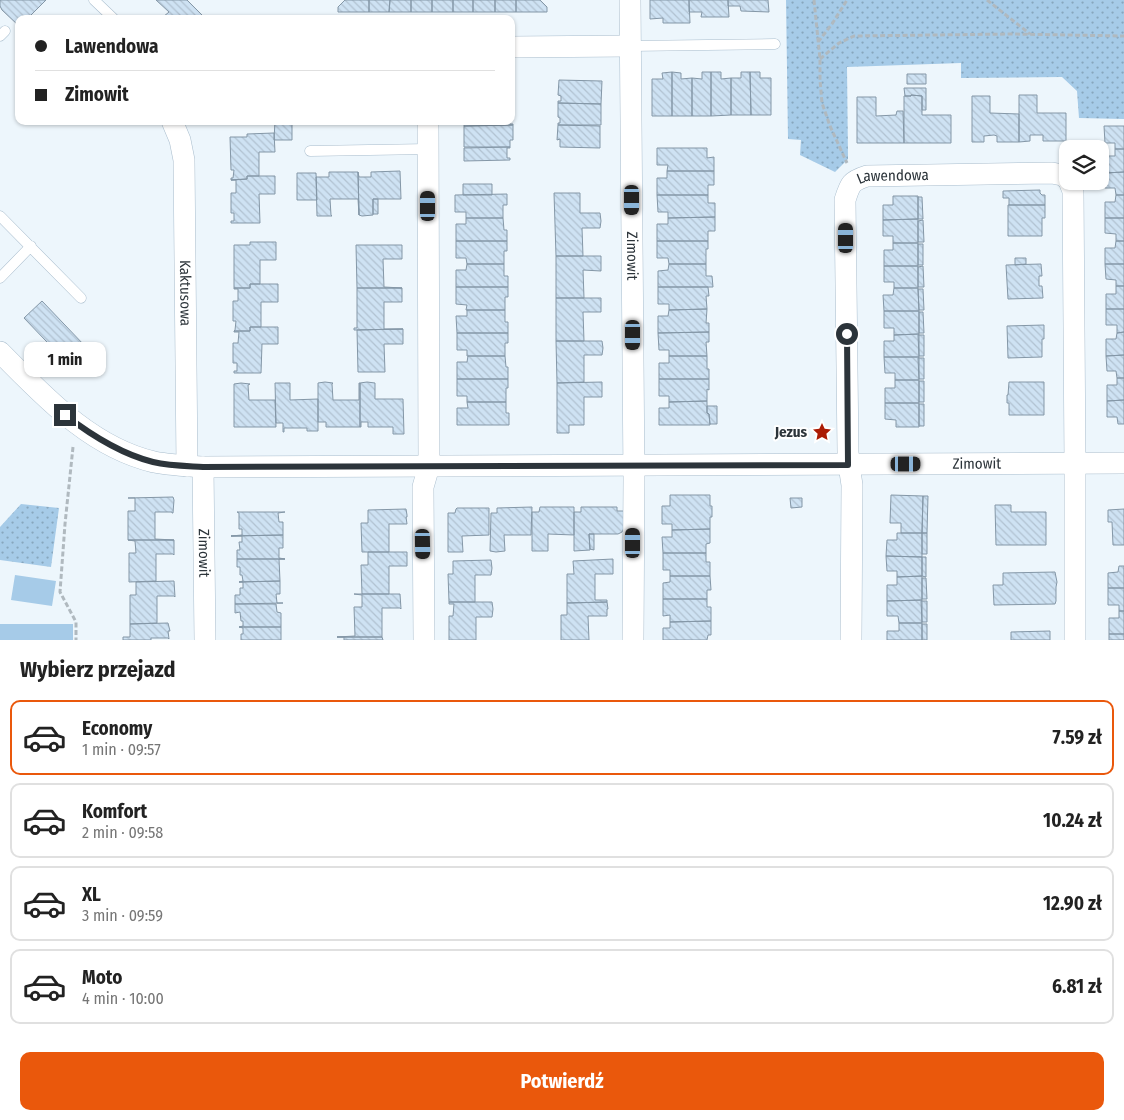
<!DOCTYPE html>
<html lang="pl">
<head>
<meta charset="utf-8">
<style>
	body { margin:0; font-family:"Fira Sans Condensed",sans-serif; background:#f2f2f2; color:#222; height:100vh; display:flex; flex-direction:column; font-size:19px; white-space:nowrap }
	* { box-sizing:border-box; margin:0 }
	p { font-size:16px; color:#767676 }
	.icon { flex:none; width:28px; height:28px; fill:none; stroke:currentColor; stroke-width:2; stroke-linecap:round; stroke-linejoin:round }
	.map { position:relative; height:640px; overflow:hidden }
	.sheet { display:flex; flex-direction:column; background:#fff; flex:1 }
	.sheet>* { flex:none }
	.banner { position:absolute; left:15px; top:15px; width:500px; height:110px; border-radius:10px; box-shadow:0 1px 4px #0004; display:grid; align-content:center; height:110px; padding:0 20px; background:#fff }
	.controls { position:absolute; left:1059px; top:140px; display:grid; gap:10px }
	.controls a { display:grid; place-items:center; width:50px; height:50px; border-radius:10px; background:#fff; box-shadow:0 1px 4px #0004; font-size:25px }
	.end { position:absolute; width:22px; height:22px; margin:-11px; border:6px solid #2c343a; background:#fff; box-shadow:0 0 0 2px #fff }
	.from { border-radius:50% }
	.bubble { position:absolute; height:35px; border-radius:10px; background:#fff; box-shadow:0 1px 4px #0004; font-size:16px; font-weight:700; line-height:35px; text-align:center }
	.car { position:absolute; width:15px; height:30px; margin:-15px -8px; border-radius:6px; box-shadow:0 0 4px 1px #0007; background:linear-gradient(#222 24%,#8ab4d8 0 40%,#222 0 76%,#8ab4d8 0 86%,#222 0) }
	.banner b { display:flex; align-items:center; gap:18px; height:48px; font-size:19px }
	.banner b+b { border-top:1px solid #e0e0e0 }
	.banner i { width:12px; height:12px; background:#222 }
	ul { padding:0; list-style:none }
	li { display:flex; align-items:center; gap:15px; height:75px; margin:0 10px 8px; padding:0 10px; border:2px solid #e0e0e0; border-radius:10px }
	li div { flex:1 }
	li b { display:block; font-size:19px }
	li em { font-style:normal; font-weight:700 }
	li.selected { border-color:#ea580c }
	li>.icon { width:45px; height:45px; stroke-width:1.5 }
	h2 { padding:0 20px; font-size:22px; line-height:60px }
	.cta { display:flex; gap:10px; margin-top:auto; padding:10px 20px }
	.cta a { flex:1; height:58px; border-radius:10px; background:#ea580c; color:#fff; font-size:20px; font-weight:700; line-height:58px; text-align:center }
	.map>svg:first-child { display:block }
</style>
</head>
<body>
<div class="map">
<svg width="1124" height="640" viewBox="0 0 1124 640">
	<defs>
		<pattern id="grass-dots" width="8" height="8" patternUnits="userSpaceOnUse" patternTransform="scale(1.25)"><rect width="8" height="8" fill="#a6cbe8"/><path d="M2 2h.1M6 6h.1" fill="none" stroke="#87a6bd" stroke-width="1.8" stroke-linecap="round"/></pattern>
		<pattern id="building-back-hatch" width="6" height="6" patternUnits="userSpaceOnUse" patternTransform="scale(1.25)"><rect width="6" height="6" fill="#cee2f3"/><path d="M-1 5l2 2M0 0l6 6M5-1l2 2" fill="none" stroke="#b1c2d1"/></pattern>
	</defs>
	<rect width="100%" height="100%" fill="#edf6fc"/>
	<path fill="url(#grass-dots)" d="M786,0H1124V119L1079,118L1077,91L1062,77L961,78V63L847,67L848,159L835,172L800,155L801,140L788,139Z
		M21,504L59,508L51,567L0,560V527Z"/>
	<path fill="#a6cbe8" d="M15,575L56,581L52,606L11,600Z
		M0,624H73V640H0Z"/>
	<path fill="url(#building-back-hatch)" stroke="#8497a7" d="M0,0H46L27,19H19V26L2,10L0,6Z
		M156,0H187L206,19H165L163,17L169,12Z
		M345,0H369V12H338V7Z
		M369,0H390L389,12H369Z
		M390,0H411V12H389Z
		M411,0H432V12H411Z
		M432,0H453V12H432Z
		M453,0H473V12H453Z
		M473,0H495V12H473Z
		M495,0H516V12H495Z
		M516,0H540L547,7V12H516Z
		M650,0H689L690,23H663V18L650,19Z
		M689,0H728L729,17H701L702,12H689Z
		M728,0H768L769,12L741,11L740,6H728Z
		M672,72V116H652V79H663L662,73Z
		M672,72L681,73V79L692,78V116H672Z
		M702,72H711V116H692V78L702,79Z
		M711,72H721V79L731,78V115L711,116Z
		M741,72H750L751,115H731V78H741Z
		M750,72H760V78H771V115H751Z
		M907,74H926V84H907Z
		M559,80L602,81L601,104L558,103V101H561V96L558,95Z
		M904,88H926V110H922V96L911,95V96H905Z
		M911,95L922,96V115H951V143H904V96H911Z
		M1019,95H1037V113H1066V141H1043V135H1030V141L1019,142Z
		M972,96H990V113L1019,114V142H997V136L994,135L984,136V142H972Z
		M857,97H876V116L896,115L897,111H903L904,143H857Z
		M558,103L601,104V125H558V123H560V118L558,117Z
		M275,121H292V140H274Z
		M464,121H510V124H513V125L464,126Z
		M513,125V140H510V147H464V126Z
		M558,125L600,126V148L560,147V139L557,140Z
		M1104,126H1124V149H1115V143H1105Z
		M274,133L275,152H259V176H247V179L231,180V178H233L234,170H231L230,137H247V134Z
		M510,147V148H507V158H510V160L464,161V148Z
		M657,148H707V158L714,157V171H667L668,165H657Z
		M1115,149H1124V172L1105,173V156H1115Z
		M400,171L401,199H373V215L362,216L359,215L358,172L359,177H371V172Z
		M667,171H714V185H708V195H657V178H667Z
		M329,172H358L359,215L358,199H330L331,215L332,216H317L316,177H329Z
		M1124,172V195H1116L1115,188H1105V173Z
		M297,173H316L317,200H297Z
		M247,176H275V194H259L260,223H231V221H234V213H231V193H236V180H231L247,179Z
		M463,184H492V195H463Z
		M1040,190V193L1042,195H1045V205H1009V198H1003V191Z
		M554,193H580V213H600L601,221L600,228H582L583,256H556Z
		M507,194V205H503V218H466V212H455V195Z
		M657,195H708V203H715V217L668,218V212H658Z
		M1116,195H1124V218H1105V202H1115Z
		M893,196H918V219L883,220V205H893Z
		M918,197H922L923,219H918Z
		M373,199H378V214H373Z
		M1008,205H1045V218H1042V236H1008Z
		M715,217V231H708V241H657V224H668V218Z
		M466,218H503L504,230H507V241H456V224H466Z
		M1105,218H1124V241H1116V234L1105,233Z
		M918,219V243H893V236H883V220Z
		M923,220L924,242H918V221Z
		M456,241H507V251H504V264H467L466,258H456Z
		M657,241H708V249H706V264H669L668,258H657Z
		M1116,241H1124V264H1105V248H1115Z
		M250,242H276V260H260V284H250V288H234V245H250Z
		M893,243H918V266H884V250H893Z
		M918,244H923V265H918Z
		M356,245H402V259H383L384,287L402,288H357Z
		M556,256H601V271L583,270L584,298H556Z
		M1015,258H1026V264L1015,265Z
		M467,264H504V276H508V287H456V270H466Z
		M669,264H706V276H712L713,287H658V271L668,270Z
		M1041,264L1042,276H1039V286H1042L1043,298L1008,299L1006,265Z
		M1105,264H1124V286H1116V280L1106,279Z
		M884,266H918V288H894V282H884Z
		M923,266L924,287H918V267Z
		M250,284H278V302H261V327H250V331H234L235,330L236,321H233V301H238V289H234V288H250Z
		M1116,286H1124V309H1106V294H1116Z
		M456,287H508V297H505V310H466L467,305L456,304Z
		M658,287H708L709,296H706L707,309L669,310V304H658Z
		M357,288H402V302H384V329H403L354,330V328H357Z
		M894,288H918L919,311H884L883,295H893Z
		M918,289H923L924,310H919Z
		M556,298H601V312H583L584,341H556Z
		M42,301L85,346L67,363L24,318Z
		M707,309L706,323H709V332L658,333V316H668L669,310Z
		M1106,309H1124V332L1117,333V325H1106Z
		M467,310H505V322H508V333H457L456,316H467Z
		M884,311H919V334L894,335V328H884Z
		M919,312H923L924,333H919Z
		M1044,325V339H1042V357L1008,358L1007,326Z
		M250,327H278V344H262L261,373H234V371H237V363H233V343H238L239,332H234V331H250Z
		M403,329V344H384L385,372H358L357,330Z
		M709,332V342H706L707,356H669V350H659L658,333Z
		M1124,332V355L1106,356V339H1116L1117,333Z
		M457,333H508V343H505V356H467V350H457Z
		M919,334V357H884V341H894V335Z
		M918,335H924V356H919Z
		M556,341H602L603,348L602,355H584V382L557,383Z
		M1124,355V378H1117L1116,371H1107L1106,356Z
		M468,356H505L506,367H508V379H457V362H467Z
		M669,356H707V369H709V379H659V363H669Z
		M884,357H919V380H895V373H885Z
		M918,358H924V379H919Z
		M1117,378H1124V400L1107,401V385H1117Z
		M457,379H508V388H506V402H467V396H457Z
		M659,379H709V390L707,389V401L669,402V396H659Z
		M895,380H919V403H885V388H895Z
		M919,381H924V402H919Z
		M325,382L333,383L332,384L333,400H359V383H360V427H326V422H318V383Z
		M367,382L375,383V399H403L404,434H393V427H368V422H361V427H360V383Z
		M602,382V397H584V425H569V433H557V383Z
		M1009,382H1044V415H1009V403H1007V395H1008Z
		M241,383L250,384L248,385L249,400H275L276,427H234V384Z
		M275,383H290V400L318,399V431H307V428H284V432H283V423H276Z
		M1124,400V424H1118L1117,417H1107V401Z
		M707,401V413L709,414L710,425H659V408H669V402Z
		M467,402H506V413H509V425H457V408H468Z
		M885,403H919V427H896V420L885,419Z
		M919,404H924V426H919Z
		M707,406H717V424H710L709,414L707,413Z
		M670,495H710V506H712V517H710V529L672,530V524H662V506H670Z
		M891,495L923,496L922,533H901V523H890Z
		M923,496H928L927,533H922Z
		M173,497L174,500L173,513H172V512H155V539L174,540H128V511H135V498H128Z
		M790,498H802V507L791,508Z
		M995,505H1011V512H1046V545H996Z
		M532,507L531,535H504L505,551L496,552L490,551L491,513H497V508Z
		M540,507H574V535L548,534V551H532V512H539Z
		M581,507H617V511H624V528L622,532L618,534H589L590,550L574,551V512H581Z
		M457,508H489V535L462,536L463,552H448V513H455L456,509Z
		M406,509L407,515V517H406L407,524H389V552H362L361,523H368V510Z
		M1124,509V545H1113L1112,522H1108V510Z
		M237,512H285L278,513L279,522H283V535L231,536L242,535V529H239V513Z
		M710,529V543L706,544V553H663L662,537H672V530Z
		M897,533H922V557L886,556L887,540H897Z
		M922,533H927V554H922Z
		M589,534H594V550L590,549Z
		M283,535V548H279V558L285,559H237V550H240L239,542H242V536H231Z
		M128,540H174V555L173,554H156V581L129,582V553H136L135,541Z
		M368,552H407V566H389V594H362L361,565H368Z
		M663,553H706V562H710V576H670V570H663Z
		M886,556L922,557V576L897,577V571H887Z
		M922,557H926V577L922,576Z
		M237,559H285H279L280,581L239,582L243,581L242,575H240V567H237Z
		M613,559V574H595V600H607V602L567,603V574H574L573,561Z
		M491,560L492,568L491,575H475V602H449L448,574H453V561Z
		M1119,566H1124V588H1108V573L1118,572Z
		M1055,572L1057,582L1056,587V601L1055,604L994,605L993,585H1003V573Z
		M670,576H710L711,590H707V599H663V583L670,582Z
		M922,576V600L887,601V585H897V577Z
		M922,578H926L927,599H922Z
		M174,581L175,597L174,596H157V623L130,624V595H136V582Z
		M280,581V594H276L277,603H283L235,604V595H240V588H243V582H239Z
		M1108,588H1124V611H1119V605H1108Z
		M354,594H400L401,609L400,608H382V637H337L355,636L354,607H362V595Z
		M663,599H707V607H711V621L670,622V615L663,616Z
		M922,600V623H899L898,616H887V601Z
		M921,601H927V622H922Z
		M449,602H492L493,609L492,617H476V640H449V616H453L454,604H449Z
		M607,602L608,609H607V616H588L589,640H561V615H567V603Z
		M235,604H276L277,612L281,613V627H239L243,626V621H241L240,612L235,613Z
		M1119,611H1124V634H1109V618H1119Z
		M711,621V635H708L707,640H663V628H670V622Z
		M168,623L170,631H168L169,639L168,638H151V640H123V637H130V624Z
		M899,623H922V640H887V631H899Z
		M922,624H927V640H922Z
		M239,627H281V640H241V634H243V628Z
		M1050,631V640H1011V632Z
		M1109,634H1124V640H1109Z
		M337,637H382L383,640H344V637Z"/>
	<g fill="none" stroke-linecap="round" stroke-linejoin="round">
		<g stroke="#a9bdcd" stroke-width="11">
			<path id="lane" d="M94,0L114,19
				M0,36L5,31
				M630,46L775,44
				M310,151L428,149
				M0,216L81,298
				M0,278L31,246"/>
		</g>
		<g stroke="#a9bdcd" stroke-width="22">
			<g id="street">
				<path id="s1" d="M630,0L634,479L633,640"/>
				<path d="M511,47L630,46"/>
				<path id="s2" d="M172,121L180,140L184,160L187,466"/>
				<path d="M1069,181L1073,191L1075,463V640"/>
				<path id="s3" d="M0,352C44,396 90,447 154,462C170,465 187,466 203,467L1124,463"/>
				<path id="s4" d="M203,467L205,640"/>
				<path d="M424,640L423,487L429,466L428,121"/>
				<path id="s5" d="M851,640L852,485L849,465L848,452L845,200C850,184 851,181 867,176L1052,173L1062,175L1068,179"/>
			</g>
		</g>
		<path stroke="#b0b9bf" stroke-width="3" stroke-dasharray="5 2.5" stroke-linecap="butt" d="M814,0L820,59V80L822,103L830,126L847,163
			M987,0L1030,34
			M818,42L832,24L847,0
			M820,59L839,43L854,36L1012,34L1124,36
			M73,447L65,524L60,592L76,622V640"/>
		<use href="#lane" stroke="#fff" stroke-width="10"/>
		<use href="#street" stroke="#fff" stroke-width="21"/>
	</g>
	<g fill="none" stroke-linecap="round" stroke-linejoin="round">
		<path stroke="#2c343a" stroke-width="6" d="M65,415C91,435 121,454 153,462C170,466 187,466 203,467L848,465L847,334"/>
	</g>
	<defs>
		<g id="sight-bare" transform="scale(1.5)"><path d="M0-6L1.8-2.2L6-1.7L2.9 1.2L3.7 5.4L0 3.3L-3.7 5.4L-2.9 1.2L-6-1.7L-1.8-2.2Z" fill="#ab1b04" stroke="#fff" stroke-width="2.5" paint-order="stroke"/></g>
	</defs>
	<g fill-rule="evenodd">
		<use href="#sight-bare" x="822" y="432"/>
	</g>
	<g text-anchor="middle" stroke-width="4" stroke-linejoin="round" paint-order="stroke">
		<g font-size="15" fill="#2c343a" stroke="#fff">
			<text dy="5" stroke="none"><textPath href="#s5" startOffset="501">Lawendowa</textPath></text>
			<text dy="5" stroke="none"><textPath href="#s1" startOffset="256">Zimowit</textPath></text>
			<text dy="5" stroke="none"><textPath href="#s2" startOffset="174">Kaktusowa</textPath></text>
			<text dy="5" stroke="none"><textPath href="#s3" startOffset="1015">Zimowit</textPath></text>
			<text dy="5" stroke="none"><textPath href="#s4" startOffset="86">Zimowit</textPath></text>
		</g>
		<g font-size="15" font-weight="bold" fill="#2c343a" stroke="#fff" text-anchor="end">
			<text x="807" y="437">Jezus</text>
		</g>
	</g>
</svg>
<div class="controls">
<a><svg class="icon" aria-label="layers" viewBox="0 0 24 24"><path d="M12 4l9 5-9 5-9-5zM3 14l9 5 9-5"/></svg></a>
</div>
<i class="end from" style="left:847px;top:334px"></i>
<i class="end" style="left:65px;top:415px"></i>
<div class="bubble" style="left:24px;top:342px;width:82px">1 min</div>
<i class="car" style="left:632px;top:200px;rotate:180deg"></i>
<i class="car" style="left:428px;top:206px;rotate:0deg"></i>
<i class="car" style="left:846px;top:238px;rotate:0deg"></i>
<i class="car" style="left:633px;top:335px;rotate:180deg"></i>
<i class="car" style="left:906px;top:464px;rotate:90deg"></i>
<i class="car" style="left:633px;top:543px;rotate:0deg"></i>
<i class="car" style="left:423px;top:544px;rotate:179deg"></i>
<div class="banner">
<b><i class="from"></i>Lawendowa</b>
<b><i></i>Zimowit</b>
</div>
</div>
<section class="sheet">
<h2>Wybierz przejazd</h2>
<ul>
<li class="selected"><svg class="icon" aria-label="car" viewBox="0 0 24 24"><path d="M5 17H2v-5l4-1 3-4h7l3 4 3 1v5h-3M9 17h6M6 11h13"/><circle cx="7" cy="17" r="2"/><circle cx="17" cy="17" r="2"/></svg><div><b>Economy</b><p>1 min · 09:57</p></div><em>7.59 zł</em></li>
<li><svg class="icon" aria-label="car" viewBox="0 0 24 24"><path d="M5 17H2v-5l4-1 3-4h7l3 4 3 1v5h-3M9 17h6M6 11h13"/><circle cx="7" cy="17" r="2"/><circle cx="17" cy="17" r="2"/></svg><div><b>Komfort</b><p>2 min · 09:58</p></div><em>10.24 zł</em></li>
<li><svg class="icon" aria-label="car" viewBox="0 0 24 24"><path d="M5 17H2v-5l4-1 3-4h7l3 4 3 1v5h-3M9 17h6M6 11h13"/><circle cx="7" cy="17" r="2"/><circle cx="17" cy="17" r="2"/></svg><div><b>XL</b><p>3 min · 09:59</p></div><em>12.90 zł</em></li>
<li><svg class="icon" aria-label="car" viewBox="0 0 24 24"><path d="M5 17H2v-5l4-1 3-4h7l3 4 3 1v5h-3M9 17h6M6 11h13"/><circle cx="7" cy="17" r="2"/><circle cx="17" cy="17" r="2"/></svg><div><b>Moto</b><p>4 min · 10:00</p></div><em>6.81 zł</em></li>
</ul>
<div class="cta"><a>Potwierdź</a></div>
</section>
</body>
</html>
